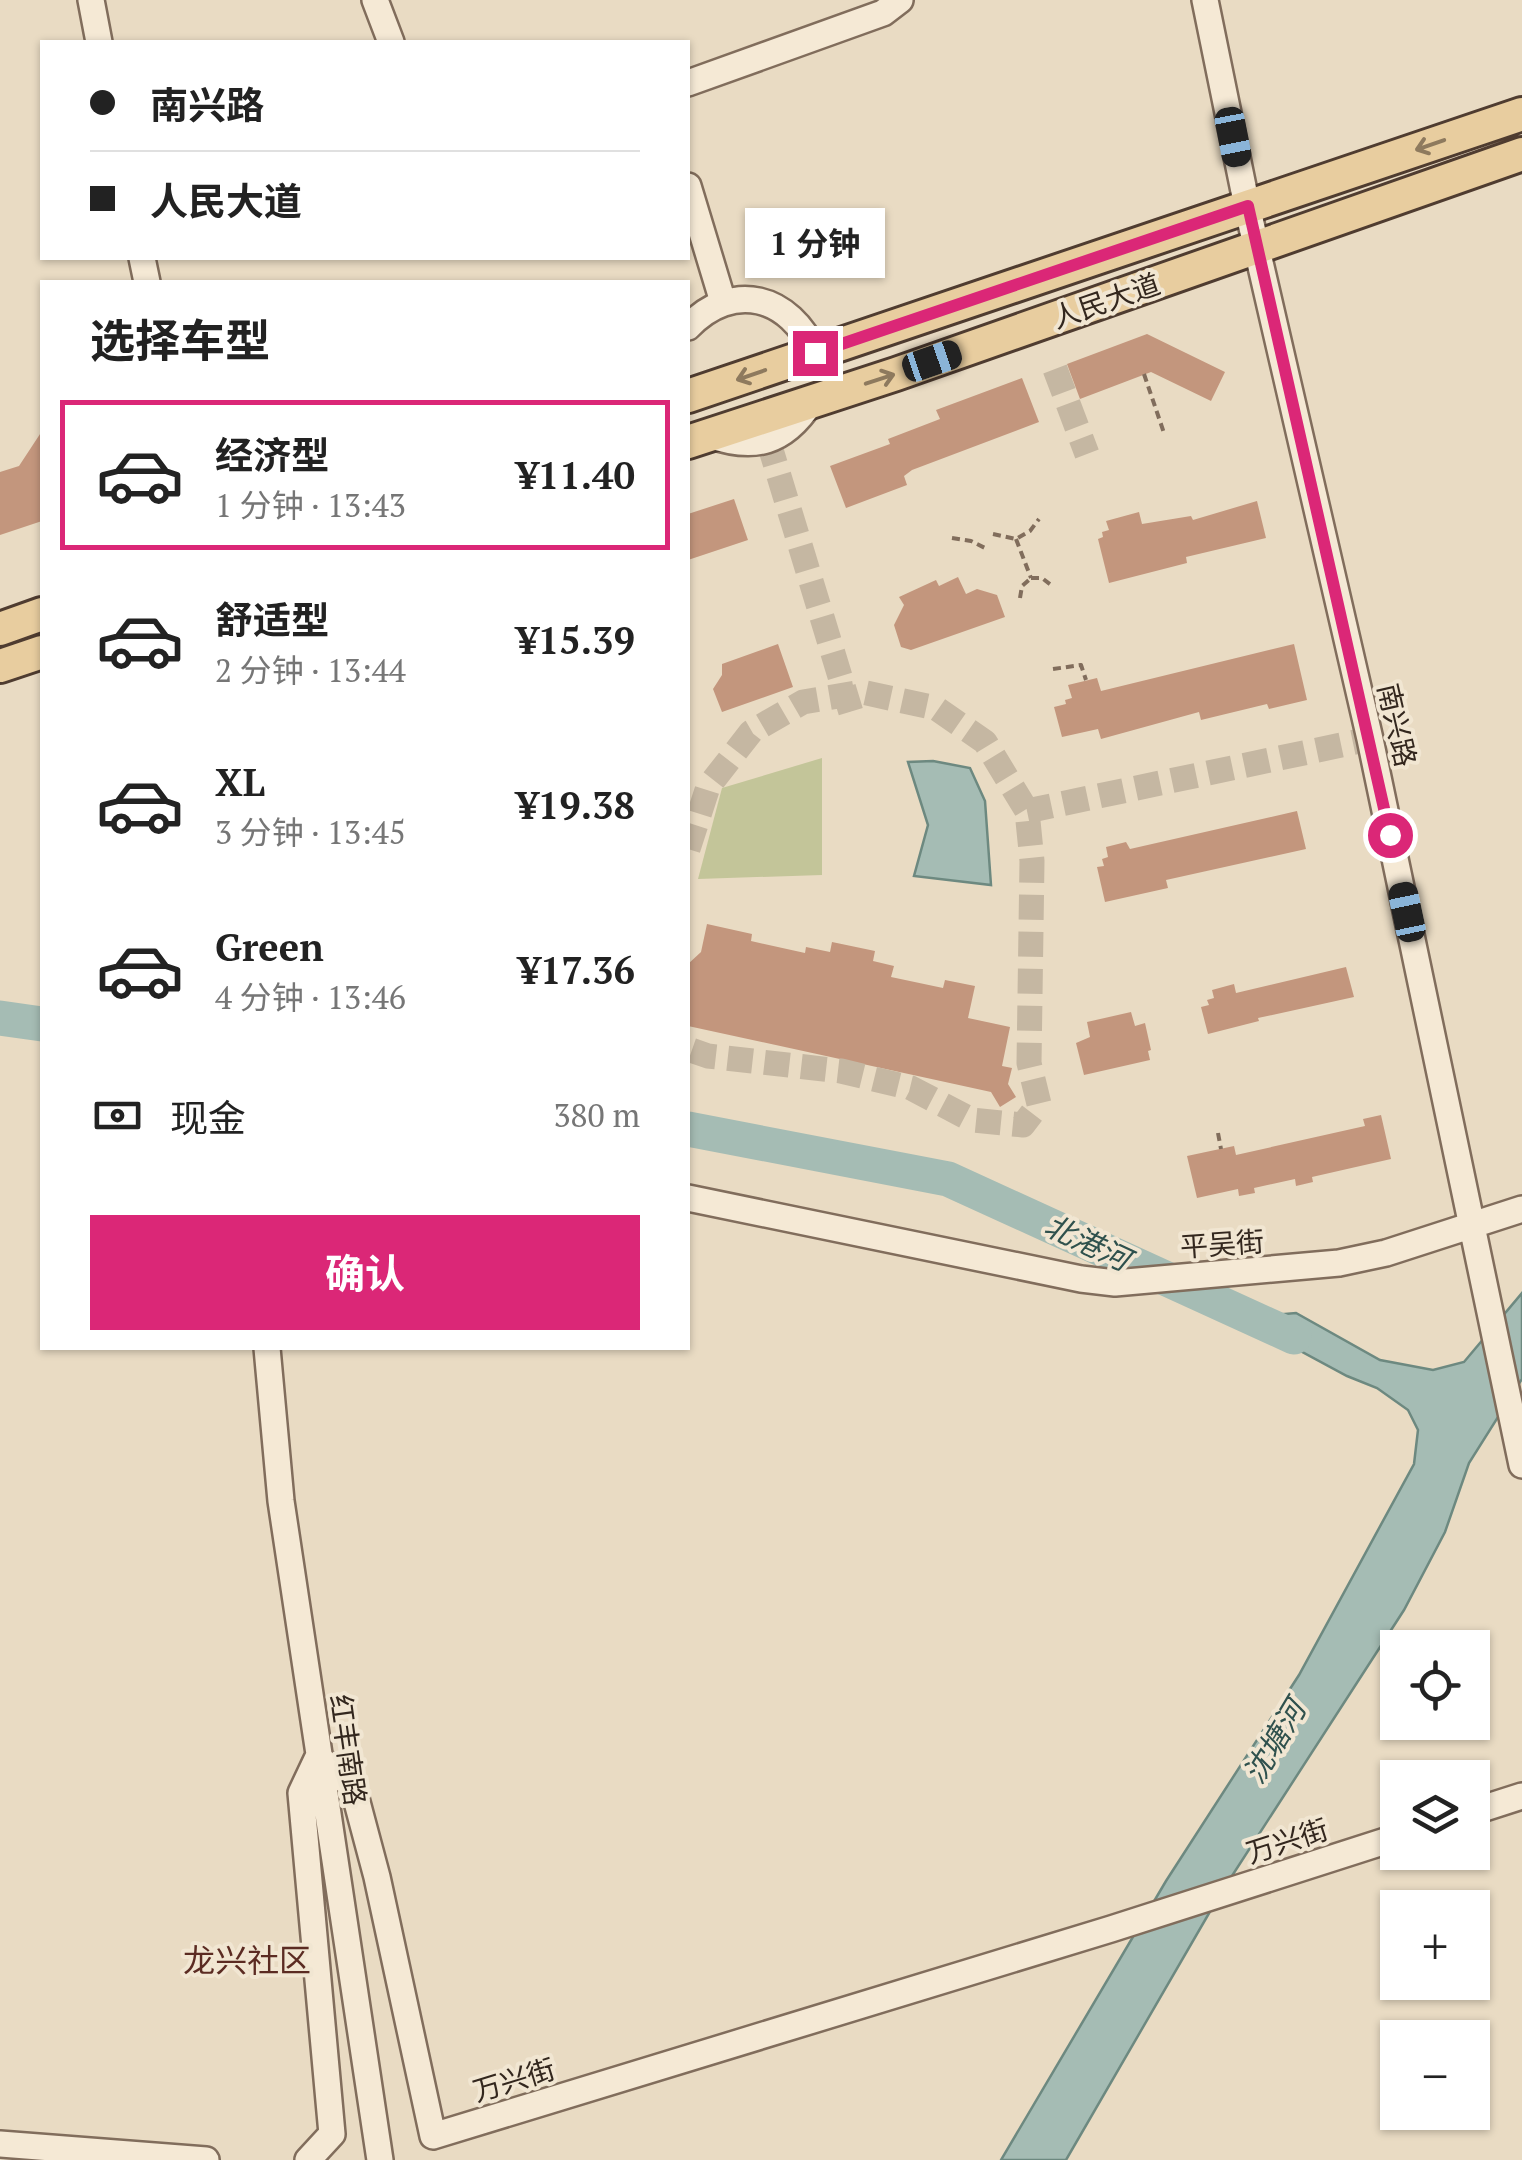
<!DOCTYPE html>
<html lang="zh">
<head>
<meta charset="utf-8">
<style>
	body { margin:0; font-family:"PT Serif","Noto Sans SC",serif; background:#f2f2f2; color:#222; height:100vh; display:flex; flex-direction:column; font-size:38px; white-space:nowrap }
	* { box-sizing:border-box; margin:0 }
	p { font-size:32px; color:#767676 }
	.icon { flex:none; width:55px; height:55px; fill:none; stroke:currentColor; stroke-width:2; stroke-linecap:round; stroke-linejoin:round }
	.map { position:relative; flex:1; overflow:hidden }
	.panel { position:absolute; left:40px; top:280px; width:650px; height:1070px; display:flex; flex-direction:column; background:#fff; border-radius:0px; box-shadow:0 2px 8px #0004 }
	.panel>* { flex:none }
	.top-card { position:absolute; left:40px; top:40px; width:650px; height:220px; border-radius:0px; box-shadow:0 2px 8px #0004; display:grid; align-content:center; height:220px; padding:0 50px; background:#fff }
	.controls { position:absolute; left:1380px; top:1630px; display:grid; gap:20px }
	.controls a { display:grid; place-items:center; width:110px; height:110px; border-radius:0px; background:#fff; box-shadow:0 2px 8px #0004; font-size:50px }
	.end { position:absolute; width:45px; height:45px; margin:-22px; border:12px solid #db2777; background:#fff; box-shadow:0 0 0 5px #fff }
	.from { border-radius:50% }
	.bubble { position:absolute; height:70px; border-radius:0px; background:#fff; box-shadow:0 2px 8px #0004; font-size:32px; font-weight:700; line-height:70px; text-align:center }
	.car { position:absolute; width:30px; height:60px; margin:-30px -15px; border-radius:12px; box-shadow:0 0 8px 2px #0007; background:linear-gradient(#222 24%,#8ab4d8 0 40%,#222 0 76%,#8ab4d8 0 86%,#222 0) }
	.top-card b { display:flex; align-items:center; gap:35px; height:95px; font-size:38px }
	.top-card b+b { border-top:2px solid #e0e0e0 }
	.top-card i { width:25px; height:25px; background:#222 }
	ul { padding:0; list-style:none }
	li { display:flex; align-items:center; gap:30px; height:150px; margin:0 20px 15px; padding:0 30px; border:5px solid transparent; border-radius:0px }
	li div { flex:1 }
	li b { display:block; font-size:38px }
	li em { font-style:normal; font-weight:700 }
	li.on { border-color:#db2777 }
	li>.icon { width:90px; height:90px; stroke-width:1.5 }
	h2 { padding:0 50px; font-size:45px; line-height:120px }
	.pay { display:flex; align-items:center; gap:25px; height:110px; padding:0 50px; font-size:38px }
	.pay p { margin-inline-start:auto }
	.button { display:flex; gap:20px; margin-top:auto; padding:20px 50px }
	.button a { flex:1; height:115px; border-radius:0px; background:#db2777; color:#fff; font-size:40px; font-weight:700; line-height:115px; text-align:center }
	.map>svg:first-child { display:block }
</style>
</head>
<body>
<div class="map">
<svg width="1522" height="2160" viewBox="0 0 1522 2160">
	<rect width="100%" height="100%" fill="#e9dbc3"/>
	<path fill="#c3c599" d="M822,758V875L698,879L722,788Z"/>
	<path fill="#a5bcb4" stroke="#6d8980" stroke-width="2.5" d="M933,761L970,768L985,801L991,885L914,876L928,825L908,762Z
		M1522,1293V1379L1469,1463L1445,1532L1404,1610L1219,1896L1066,2160H1001L1166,1881L1299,1675L1414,1464L1418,1430L1408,1410L1377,1388L1347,1376L1239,1318L1296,1313L1380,1360L1433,1370L1464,1362Z"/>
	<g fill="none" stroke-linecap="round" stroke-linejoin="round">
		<path stroke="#a5bcb4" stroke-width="35" d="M0,1018L42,1024
			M688,1129L948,1179L1294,1337"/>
	</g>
	<path fill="#c3967d" d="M1147,334L1225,372L1211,401L1151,372L1080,399L1067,364Z
		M1022,378L1039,422L912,470L904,476L907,485L846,508L830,466L890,444L888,439L940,419L936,410Z
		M42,431V521L0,535V472L19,466Z
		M734,499L748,540L688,560V514Z
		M1257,501L1266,538L1186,557L1187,563L1109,583L1098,539L1103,537L1102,532L1109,530L1106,521L1139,512L1142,524L1191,516L1193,520Z
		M958,577L966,594L977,589L997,595L1005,617L911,650L901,647L894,625L904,605L899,597L936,580L939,586Z
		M778,644L793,687L722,712L713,689L722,675V664Z
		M1294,644L1307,700L1269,709L1267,704L1201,720L1199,712L1101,739L1098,729L1062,737L1054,707L1066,704L1065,700L1072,698L1068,685L1097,678L1101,691Z
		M1297,811L1306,849L1166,880L1168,888L1105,902L1097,867L1104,866L1102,859L1108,857L1106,847L1126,842L1130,849Z
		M707,924L752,934L751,941L805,953L806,947L830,952L832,942L875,951L873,961L894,966L891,977L943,988L945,980L975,986L968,1018L1010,1027L1002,1066L1012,1068L1008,1084L1016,1097L1000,1107L991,1092L688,1026V964L701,952Z
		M1346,967L1354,997L1258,1018L1259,1021L1208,1034L1201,1007L1209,1005L1207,1000L1214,998L1212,990L1234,984L1236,993Z
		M1131,1012L1135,1026L1145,1023L1151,1050L1148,1051L1150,1060L1084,1075L1076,1043L1090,1037L1087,1022Z
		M1381,1115L1391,1159L1312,1177L1313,1182L1296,1186L1295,1179L1254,1188L1255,1193L1239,1196L1238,1189L1197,1198L1187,1156L1234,1146L1236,1155L1365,1126L1363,1119Z"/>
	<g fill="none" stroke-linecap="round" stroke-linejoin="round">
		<path stroke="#c5b7a2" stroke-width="25" stroke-dasharray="25 12" stroke-linecap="butt" d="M1055,369L1087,454
			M768,440L853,719
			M1027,811L1370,739
			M688,849L708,787L751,732L803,702L862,692L936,708L985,742L1027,811L1032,861L1029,1063L1039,1104L1023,1125L972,1120L911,1088L841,1071L708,1056L688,1049"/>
		<g stroke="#816d5c" stroke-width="30">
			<path id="minor" d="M91,0L99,42
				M375,0L391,42
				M1205,0L1247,206L1370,739L1522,1465
				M688,83L883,13L900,0
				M688,186L723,302
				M142,258L147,282
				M688,327C733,280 790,296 815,353
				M709,435C755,451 784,443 811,402
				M688,1198L1081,1279L1115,1283L1339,1263L1386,1253L1522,1209
				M267,1348L281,1501L380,2160
				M1472,1812L1522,1796
				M0,2144L206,2160
				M308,2160L332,2134L301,1793L318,1757L353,1787L377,1877L433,2136L1111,1929L1398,1837"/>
		</g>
		<g stroke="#4f3c30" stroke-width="38">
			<path id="major" d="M688,396L1522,114
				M688,442L896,374L1522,154
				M0,629L42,614
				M0,666L42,652"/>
		</g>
		<path stroke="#816d5c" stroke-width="4" stroke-dasharray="8 5" stroke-linecap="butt" d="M1144,374L1164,433
			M993,534L1016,539L1030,531L1039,519
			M952,538L971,541L987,549
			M1016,539L1031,578
			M1031,578H1042L1051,585
			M1020,598L1022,586L1031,578
			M1053,669L1081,665L1086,680
			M1218,1133L1221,1149"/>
		<use href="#minor" stroke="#f5e9d5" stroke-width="25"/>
		<use href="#major" stroke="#e8cd9f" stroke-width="32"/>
	</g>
	<defs><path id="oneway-shaft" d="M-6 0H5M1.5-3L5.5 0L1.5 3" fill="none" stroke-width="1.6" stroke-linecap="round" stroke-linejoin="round" transform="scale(2.5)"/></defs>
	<g stroke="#8e7a5e">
		<use href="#oneway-shaft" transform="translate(1430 145) rotate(161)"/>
		<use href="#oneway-shaft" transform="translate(751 375) rotate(161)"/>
		<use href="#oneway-shaft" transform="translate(880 379) rotate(-18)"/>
	</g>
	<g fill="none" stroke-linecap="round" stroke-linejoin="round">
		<path stroke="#db2777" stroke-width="12" d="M815,353L1248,206L1390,835"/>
	</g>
	<g text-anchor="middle" stroke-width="8" stroke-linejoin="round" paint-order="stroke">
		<g font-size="28" fill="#33271e" stroke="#f1e6d2">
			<text transform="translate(1106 301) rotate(-19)" y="10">人民大道</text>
			<text transform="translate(1397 725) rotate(77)" y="10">南兴路</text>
			<text transform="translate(1222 1244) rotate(-4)" y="10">平吴街</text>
			<text transform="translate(348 1750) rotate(82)" y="10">红丰南路</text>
			<text transform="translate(1287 1841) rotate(-18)" y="10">万兴街</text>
			<text transform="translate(514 2080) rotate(-17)" y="10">万兴街</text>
		</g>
		<g font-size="30" font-style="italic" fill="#2f514d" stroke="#f1e6d2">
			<text transform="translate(1087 1243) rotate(25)" y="10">北港河</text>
			<text transform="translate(1275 1742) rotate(-59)" y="10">沈塘河</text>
		</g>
		<g font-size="32" fill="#5b2b22" stroke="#f1e6d2">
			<text x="247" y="1972">龙兴社区</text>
		</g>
	</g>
</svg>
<div class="controls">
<a><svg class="icon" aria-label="locate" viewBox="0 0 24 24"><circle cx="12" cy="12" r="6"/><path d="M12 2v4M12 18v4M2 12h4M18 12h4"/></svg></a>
<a><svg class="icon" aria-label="layers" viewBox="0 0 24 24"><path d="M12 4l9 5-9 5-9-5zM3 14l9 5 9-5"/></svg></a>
<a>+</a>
<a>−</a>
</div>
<i class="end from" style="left:1390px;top:835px"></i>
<i class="end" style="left:815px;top:353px"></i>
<div class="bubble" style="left:745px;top:208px;width:140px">1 分钟</div>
<i class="car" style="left:1233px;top:137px;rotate:169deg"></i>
<i class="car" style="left:932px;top:361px;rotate:71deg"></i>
<i class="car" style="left:1407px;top:912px;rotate:348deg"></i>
<div class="top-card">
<b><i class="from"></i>南兴路</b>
<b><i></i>人民大道</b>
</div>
<section class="panel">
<h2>选择车型</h2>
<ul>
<li class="on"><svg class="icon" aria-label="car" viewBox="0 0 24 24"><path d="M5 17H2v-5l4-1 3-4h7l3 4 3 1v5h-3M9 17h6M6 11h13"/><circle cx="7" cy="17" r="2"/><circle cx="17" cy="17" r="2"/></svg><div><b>经济型</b><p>1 分钟 · 13:43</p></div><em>¥11.40</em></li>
<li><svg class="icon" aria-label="car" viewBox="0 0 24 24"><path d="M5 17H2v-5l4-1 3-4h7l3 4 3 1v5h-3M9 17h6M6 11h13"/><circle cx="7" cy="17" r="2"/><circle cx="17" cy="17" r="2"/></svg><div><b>舒适型</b><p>2 分钟 · 13:44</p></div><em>¥15.39</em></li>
<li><svg class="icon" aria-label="car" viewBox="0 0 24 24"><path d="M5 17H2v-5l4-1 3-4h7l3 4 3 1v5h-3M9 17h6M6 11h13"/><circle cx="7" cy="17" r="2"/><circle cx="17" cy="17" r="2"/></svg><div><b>XL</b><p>3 分钟 · 13:45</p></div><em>¥19.38</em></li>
<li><svg class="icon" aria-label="car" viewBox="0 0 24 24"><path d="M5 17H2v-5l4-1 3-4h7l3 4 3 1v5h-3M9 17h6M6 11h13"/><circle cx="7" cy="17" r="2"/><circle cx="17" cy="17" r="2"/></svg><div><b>Green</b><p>4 分钟 · 13:46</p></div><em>¥17.36</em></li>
</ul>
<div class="pay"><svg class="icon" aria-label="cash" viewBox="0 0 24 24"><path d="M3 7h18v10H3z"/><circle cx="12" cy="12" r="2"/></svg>现金<p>380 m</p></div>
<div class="button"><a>确认</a></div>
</section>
</div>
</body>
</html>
